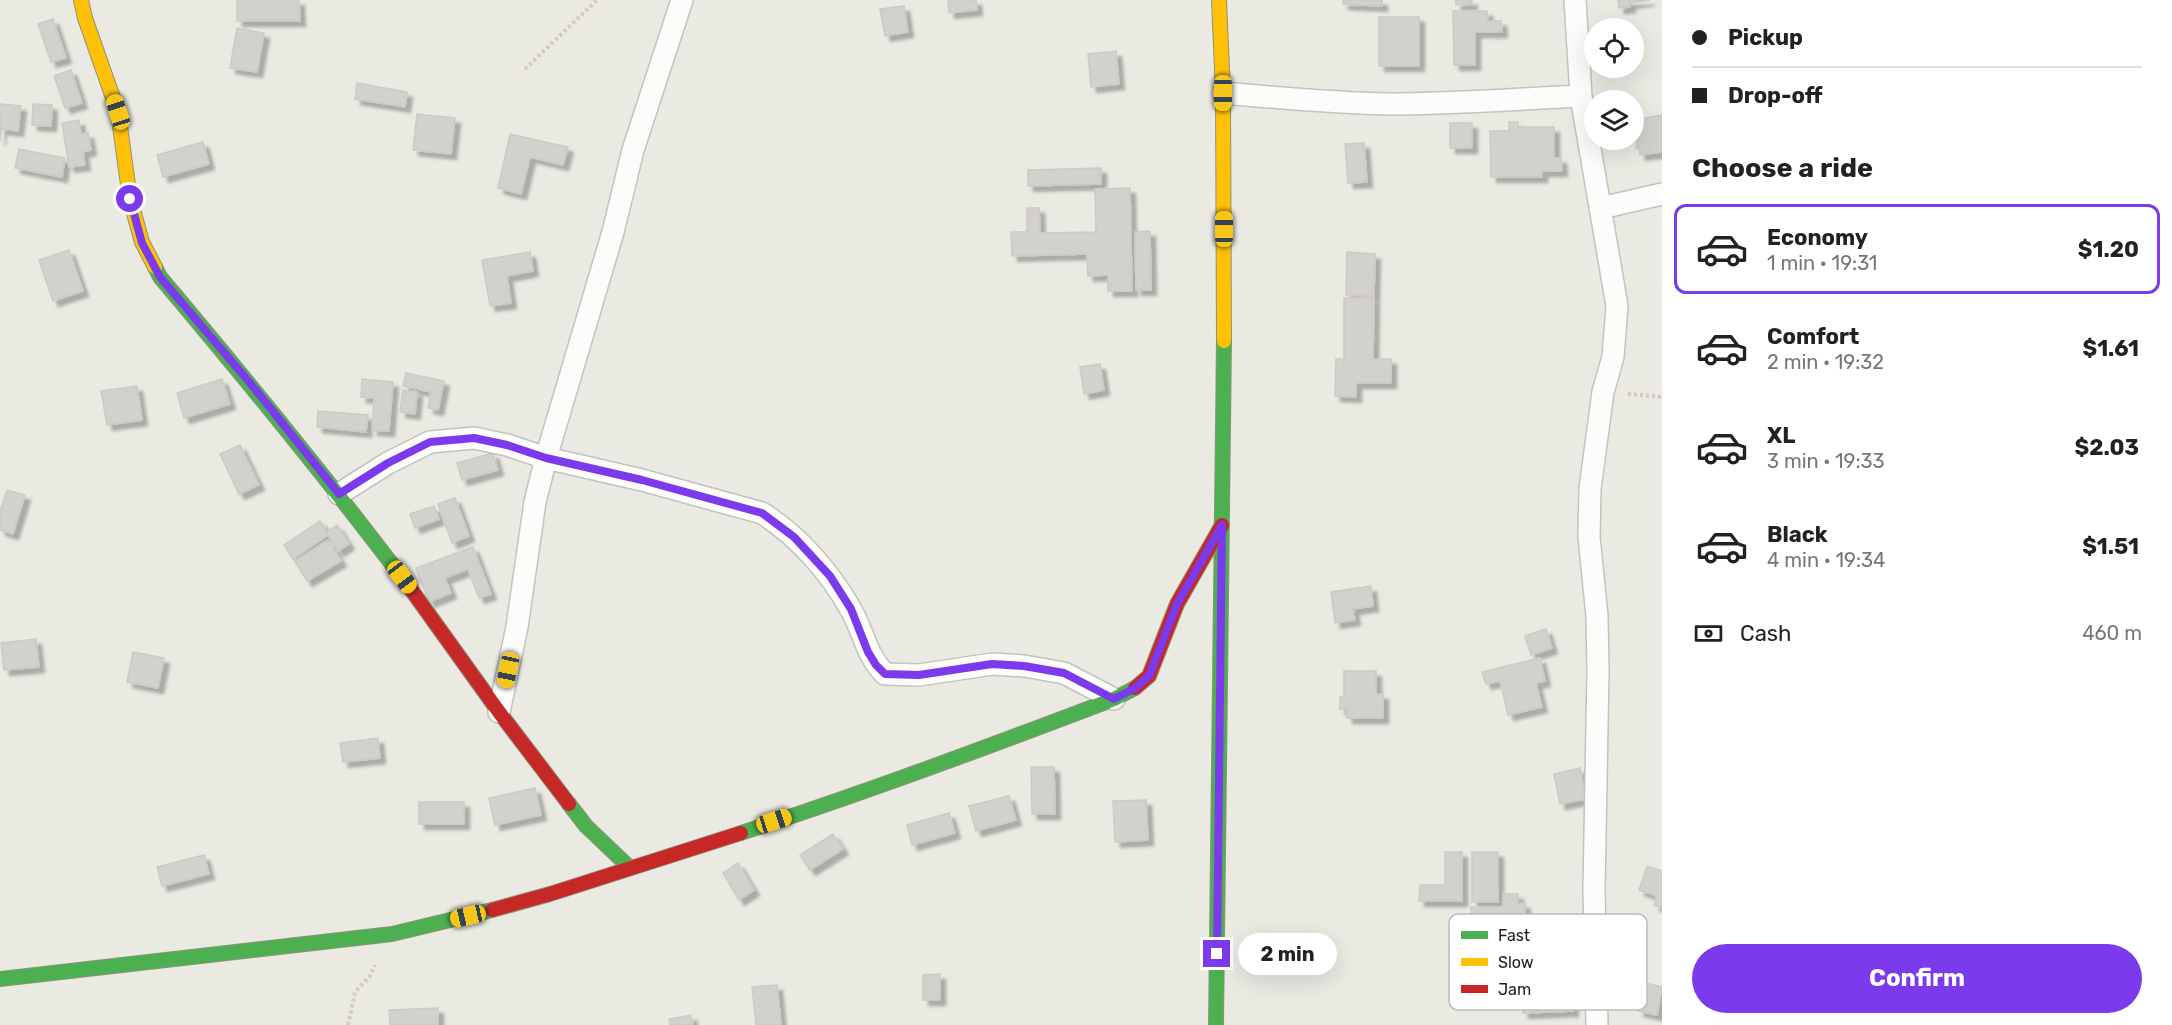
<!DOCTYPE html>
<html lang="en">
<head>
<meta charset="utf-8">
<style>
	body { margin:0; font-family:Rubik,sans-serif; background:#f2f2f2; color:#222; height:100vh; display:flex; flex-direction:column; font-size:22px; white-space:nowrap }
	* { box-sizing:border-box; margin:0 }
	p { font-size:20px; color:#767676 }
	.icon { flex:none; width:33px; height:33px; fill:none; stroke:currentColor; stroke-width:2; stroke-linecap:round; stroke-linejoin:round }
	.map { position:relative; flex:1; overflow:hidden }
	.details { display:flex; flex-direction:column; background:#fff; width:510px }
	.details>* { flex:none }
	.top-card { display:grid; align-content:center; height:132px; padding:0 30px; background:#fff }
	.tools { position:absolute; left:1584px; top:18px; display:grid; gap:12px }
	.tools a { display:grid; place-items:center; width:60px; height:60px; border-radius:50%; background:#fff; box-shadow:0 6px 24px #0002; font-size:30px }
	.end { position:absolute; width:27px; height:27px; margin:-14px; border:8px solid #7c3aed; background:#fff; box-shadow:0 0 0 3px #fff }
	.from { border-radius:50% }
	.bubble { position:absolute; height:42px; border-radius:21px; background:#fff; box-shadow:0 6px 24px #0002; font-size:20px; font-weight:700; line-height:42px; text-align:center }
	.car { position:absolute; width:18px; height:36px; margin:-18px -9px; border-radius:8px; box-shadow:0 0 4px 2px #0007; background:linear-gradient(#f5c518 24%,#345 0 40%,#f5c518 0 76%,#345 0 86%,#f5c518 0) }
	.top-card b { display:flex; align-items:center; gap:21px; height:57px; font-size:22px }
	.top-card b+b { border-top:2px solid #e0e0e0 }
	.top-card i { width:15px; height:15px; background:#222 }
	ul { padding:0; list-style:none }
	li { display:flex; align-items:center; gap:18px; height:90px; margin:0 12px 9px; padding:0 18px; border:3px solid transparent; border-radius:12px }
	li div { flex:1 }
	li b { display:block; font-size:22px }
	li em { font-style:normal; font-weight:700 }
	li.selected { border-color:#7c3aed }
	li>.icon { width:54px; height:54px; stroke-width:1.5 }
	h2 { padding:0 30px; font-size:27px; line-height:72px }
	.pay { display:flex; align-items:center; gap:15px; height:66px; padding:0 30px; font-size:22px }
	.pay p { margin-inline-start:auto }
	.primary-button { display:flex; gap:12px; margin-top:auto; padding:12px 30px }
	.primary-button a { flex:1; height:69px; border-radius:36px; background:#7c3aed; color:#fff; font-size:24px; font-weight:700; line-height:69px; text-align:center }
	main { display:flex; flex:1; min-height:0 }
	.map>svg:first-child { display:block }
</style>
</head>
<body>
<main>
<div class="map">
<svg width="1662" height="1025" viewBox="0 0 1662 1025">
	<defs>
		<filter id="shadow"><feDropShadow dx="5.5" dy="5.5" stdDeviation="1.5" flood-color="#0004"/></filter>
	</defs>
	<rect width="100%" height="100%" fill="#eae9e2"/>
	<path fill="#d2d1cb" stroke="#cdcac4" stroke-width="1.5" filter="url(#shadow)" d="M237,0H299L300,21H237Z
		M948,0H976L977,10L949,13Z
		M1343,0H1382V6L1343,4Z
		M1456,0H1472V4L1456,5Z
		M1618,0H1650L1630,3V7L1619,8Z
		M904,6L908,32L885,36L880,9Z
		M1453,11H1487L1488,21H1501L1502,32H1475V65H1454Z
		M1379,17H1419V66H1379Z
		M53,19L66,58L51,62L38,24Z
		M237,28L264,33L257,72L230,68Z
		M1116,51L1119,84L1091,87L1088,54Z
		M71,70L82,103L65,108L54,76Z
		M357,83L407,92L405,107L355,99Z
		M0,104L21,106L18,131L1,129L0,141Z
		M33,104L52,105L51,126L32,125Z
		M417,114L455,118L451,154L413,150Z
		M1662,115V152L1640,155L1638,141L1632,143L1631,140H1634V120Z
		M79,120L81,134L88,133L91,150L83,152L85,165L69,167L62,123Z
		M1509,122H1518V127H1554V158H1561L1562,171H1542V177H1491L1490,131H1509Z
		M1450,123H1472V148H1450Z
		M510,134L568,147L563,165L530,157L521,194L498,188Z
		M203,142L209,164L163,177L157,155Z
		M1364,143L1367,182L1348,183L1345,144Z
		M19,149L65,158L62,177L15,168Z
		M1101,168V184L1028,186V170Z
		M1130,188L1132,291H1108V275L1088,276L1087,254L1012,256L1011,232H1027V208H1039L1040,233L1096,232L1095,189Z
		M1150,231L1151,290H1136L1135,232Z
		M69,250L83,291L53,301L39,260Z
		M530,252L533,271L507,276L511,303L490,306L482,260Z
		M1347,252L1375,254L1374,296L1346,295Z
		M1344,298H1374L1373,359H1391V383H1356V397L1335,396L1336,359H1344Z
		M1100,364L1104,390L1084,394L1080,367Z
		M406,373L444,381L438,410L428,408L431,392L403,386Z
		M222,379L230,404L184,418L177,393Z
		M362,379L393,382L389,431L372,430L374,398L361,397Z
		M137,386L142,420L107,425L101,391Z
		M403,390L417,392L415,414L400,412Z
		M318,411L368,415L366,432L317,427Z
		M240,445L259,485L239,494L220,454Z
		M493,453L498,470L462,480L457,463Z
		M7,490L25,495L13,534L0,530V511Z
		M455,498L469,536L452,543L438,504Z
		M434,506L439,519L415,528L410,514Z
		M320,521L327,532L337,525L349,544L338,551L328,535L293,559L284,545Z
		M328,540L341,561L307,581L295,561Z
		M473,547L491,594L479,598L468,569L445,578L451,593L429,602L416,568Z
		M1371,586L1373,606L1353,609L1355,620L1335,623L1331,592Z
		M1546,629L1552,648L1531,655L1525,636Z
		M36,639L39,667L4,670L1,643Z
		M133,652L164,658L158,688L127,682Z
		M1540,658L1545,681L1536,683L1542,707L1508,715L1500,681L1486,684L1482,672Z
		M1344,671H1376V694H1383V718H1347V709H1340V697H1344Z
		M378,738L380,758L343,762L340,743Z
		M1031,767H1054L1055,814H1032Z
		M1580,768L1586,799L1560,804L1554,774Z
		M535,788L541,815L495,825L489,798Z
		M1009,796L1016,820L976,831L969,806Z
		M1146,800L1148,840L1115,842L1113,801Z
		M419,802H464V824H419Z
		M949,813L955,833L912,845L907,825Z
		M833,834L843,849L810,870L800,855Z
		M1445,852H1462V901H1419L1420,885H1445Z
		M1472,852H1498V902H1472Z
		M204,855L209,874L162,886L157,867Z
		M738,863L754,890L739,900L723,873Z
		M1647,866L1662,871V908L1654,905L1657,896L1639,890Z
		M1503,894H1518V904L1525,903V918L1518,917V976H1502V942H1462L1463,920L1471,919V907H1503Z
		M940,974V1000H923V975Z
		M1571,974L1573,1011L1523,1013L1522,976Z
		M1645,983L1662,987L1657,1015L1638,1011Z
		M777,985L781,1025H756L752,987Z
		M438,1008V1025H390L389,1010Z
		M691,1015L693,1025H670L669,1019Z"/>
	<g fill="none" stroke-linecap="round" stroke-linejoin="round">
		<g stroke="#c2c2bf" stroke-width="24">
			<path id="street" d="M1575,0L1581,96L1617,306L1613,357L1603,392L1590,489L1589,537L1597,616L1598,671L1594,890L1597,1025
				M1223,93C1278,98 1333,103 1388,104C1452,104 1516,99 1581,96
				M1601,208L1662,194
				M339,494L388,463L430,442L474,438L507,445L546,458L642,480L762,513C798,536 829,571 850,608C864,631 865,654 885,674L919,675L992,664L1024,666L1064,673L1114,699
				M499,712L517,627L535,502L546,458L613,232L633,150L682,0"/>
		</g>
		<g stroke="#8e947a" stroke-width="16">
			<path id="fast" d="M155,267L160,277C246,379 330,482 410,588
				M569,804L586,826L629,867
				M741,833C867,792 990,746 1114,699L1135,688
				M0,979L392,934L492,910
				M1216,1025L1224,341"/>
		</g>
		<g stroke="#8e947a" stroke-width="16">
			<path id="slow" d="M81,0L85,18L118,112L130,199L142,242L155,267
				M1219,0L1223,93L1224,341"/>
		</g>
		<g stroke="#8e947a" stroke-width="16">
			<path id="jam" d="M410,588L499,712L569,804
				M1135,688L1149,676L1177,604L1222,525
				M492,910L550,894L741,833"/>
		</g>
		<path stroke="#d6c8c3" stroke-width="4" stroke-dasharray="3 3" stroke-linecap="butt" d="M525,69L597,0
			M1628,394L1662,397
			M348,1025L355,992L370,976L375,965"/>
		<use href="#street" stroke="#fcfcfb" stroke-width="21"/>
		<use href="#fast" stroke="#4caf50" stroke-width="14"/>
		<use href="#slow" stroke="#ffc107" stroke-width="14"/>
		<use href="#jam" stroke="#c62828" stroke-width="14"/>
	</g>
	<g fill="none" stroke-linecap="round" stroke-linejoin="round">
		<path stroke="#7c3aed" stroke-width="8" d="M130,199L142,243L160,277L255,389L339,494L388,463L430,442L474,438L507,445L546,458L642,480L762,513L794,537L830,576L851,609L868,652L876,665L885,674L919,675L992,664L1024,666L1064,673L1114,699L1135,688L1149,676L1177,604L1222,525L1217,954"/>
	</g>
	<rect x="1449" y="914" width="198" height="96" rx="9" fill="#fff" stroke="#bbb" stroke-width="1.5"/>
	<rect x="1461" y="931" width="27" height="8" fill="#4caf50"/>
	<rect x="1461" y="958" width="27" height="8" fill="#ffc107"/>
	<rect x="1461" y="985" width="27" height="8" fill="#c62828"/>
	<g font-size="16" fill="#1b1b1b">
		<text x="1498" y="941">Fast</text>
		<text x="1498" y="968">Slow</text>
		<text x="1498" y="995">Jam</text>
	</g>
</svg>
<div class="tools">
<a><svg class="icon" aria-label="locate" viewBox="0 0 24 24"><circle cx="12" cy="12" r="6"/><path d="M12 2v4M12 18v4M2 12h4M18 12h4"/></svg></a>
<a><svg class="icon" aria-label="layers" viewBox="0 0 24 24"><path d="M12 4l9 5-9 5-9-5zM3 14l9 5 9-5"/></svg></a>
</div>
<i class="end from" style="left:130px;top:199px"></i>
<i class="end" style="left:1217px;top:954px"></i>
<div class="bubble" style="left:1238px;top:933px;width:99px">2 min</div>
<i class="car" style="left:1223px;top:93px;rotate:180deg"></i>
<i class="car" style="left:118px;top:112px;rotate:342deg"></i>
<i class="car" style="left:1224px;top:229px;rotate:0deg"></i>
<i class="car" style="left:402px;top:577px;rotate:143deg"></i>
<i class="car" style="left:508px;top:670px;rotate:192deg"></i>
<i class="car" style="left:774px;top:821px;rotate:72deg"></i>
<i class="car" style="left:468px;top:916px;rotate:257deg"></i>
</div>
<section class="details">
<div class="top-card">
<b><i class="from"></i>Pickup</b>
<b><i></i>Drop-off</b>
</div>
<h2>Choose a ride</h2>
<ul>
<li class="selected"><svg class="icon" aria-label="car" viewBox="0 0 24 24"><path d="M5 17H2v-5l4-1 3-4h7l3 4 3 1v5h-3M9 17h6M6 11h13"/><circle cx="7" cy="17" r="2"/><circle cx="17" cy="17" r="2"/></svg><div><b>Economy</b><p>1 min · 19:31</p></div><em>$1.20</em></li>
<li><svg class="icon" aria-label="car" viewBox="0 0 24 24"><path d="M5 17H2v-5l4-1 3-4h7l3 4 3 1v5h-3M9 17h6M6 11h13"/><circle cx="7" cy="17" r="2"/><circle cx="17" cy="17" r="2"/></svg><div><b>Comfort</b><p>2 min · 19:32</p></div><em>$1.61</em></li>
<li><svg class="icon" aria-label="car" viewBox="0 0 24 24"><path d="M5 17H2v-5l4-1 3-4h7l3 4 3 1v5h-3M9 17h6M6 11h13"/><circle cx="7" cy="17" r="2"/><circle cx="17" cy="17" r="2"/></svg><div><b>XL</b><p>3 min · 19:33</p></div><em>$2.03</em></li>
<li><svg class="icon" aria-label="car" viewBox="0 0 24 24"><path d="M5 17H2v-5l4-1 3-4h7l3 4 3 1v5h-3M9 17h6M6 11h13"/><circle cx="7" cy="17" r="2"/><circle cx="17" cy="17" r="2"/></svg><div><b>Black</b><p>4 min · 19:34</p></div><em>$1.51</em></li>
</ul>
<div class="pay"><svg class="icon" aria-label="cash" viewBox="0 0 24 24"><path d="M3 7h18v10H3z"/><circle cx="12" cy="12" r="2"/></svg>Cash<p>460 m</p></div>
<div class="primary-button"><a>Confirm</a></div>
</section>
</main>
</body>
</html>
